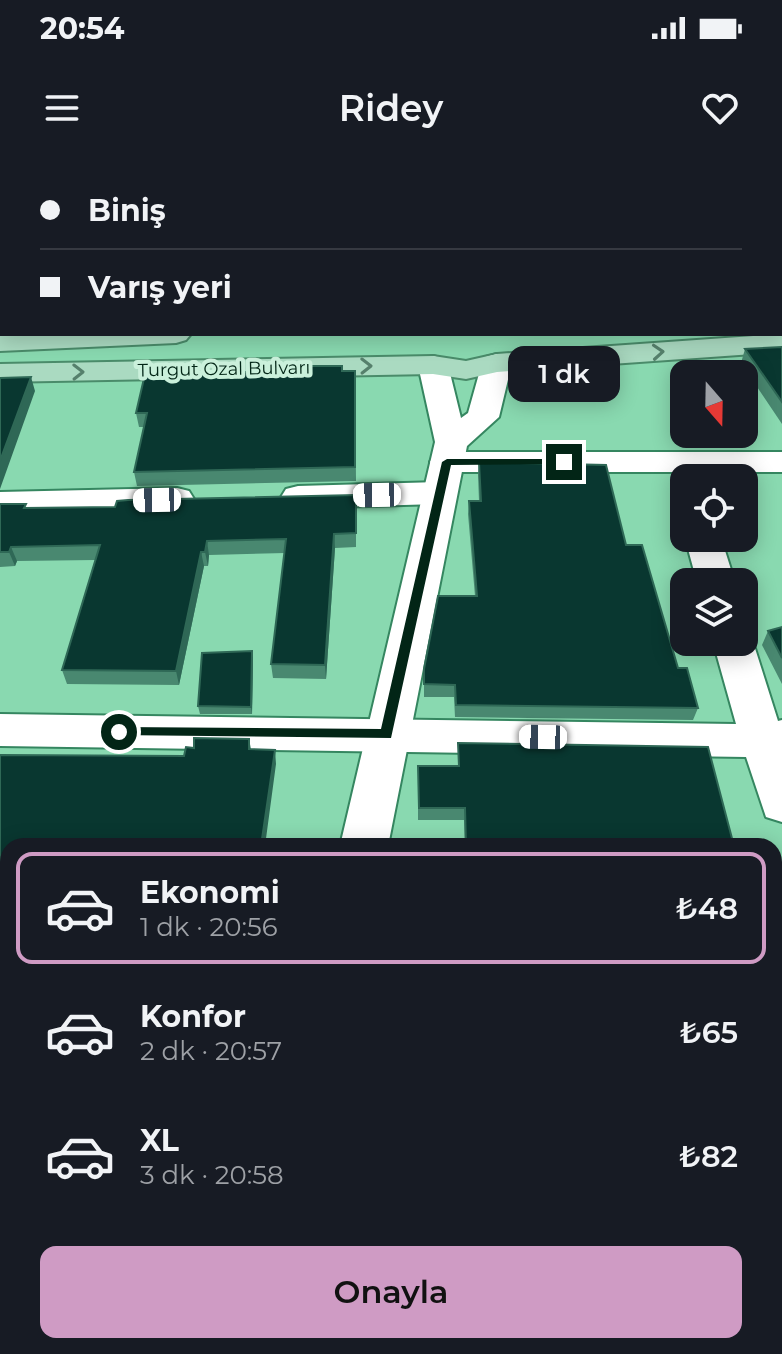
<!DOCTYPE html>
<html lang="tr">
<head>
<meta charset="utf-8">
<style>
	body { margin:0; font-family:Montserrat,sans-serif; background:#20242c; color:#f1f3f6; height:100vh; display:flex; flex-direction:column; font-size:30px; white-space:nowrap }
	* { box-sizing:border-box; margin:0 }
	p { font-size:26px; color:#9ea1a6 }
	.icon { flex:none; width:44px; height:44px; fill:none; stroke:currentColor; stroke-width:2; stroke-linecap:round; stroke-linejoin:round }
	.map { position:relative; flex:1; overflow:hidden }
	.side { position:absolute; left:0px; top:678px; width:782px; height:516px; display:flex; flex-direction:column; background:#171b24; border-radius:24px 24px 0 0; box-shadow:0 4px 20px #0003 }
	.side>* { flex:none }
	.top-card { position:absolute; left:0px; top:0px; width:782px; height:176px; box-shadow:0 4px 20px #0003; display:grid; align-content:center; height:176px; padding:0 40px; background:#171b24 }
	.needle { width:52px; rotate:160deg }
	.controls { position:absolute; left:670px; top:200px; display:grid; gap:16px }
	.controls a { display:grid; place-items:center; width:88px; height:88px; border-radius:16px; background:#171b24; box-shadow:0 4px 20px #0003; font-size:40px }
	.end { position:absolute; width:36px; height:36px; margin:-18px; border:10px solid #022516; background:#fff; box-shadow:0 0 0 4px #fff }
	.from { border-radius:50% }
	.bubble { position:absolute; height:56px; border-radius:16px; background:#171b24; box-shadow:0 4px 20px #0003; font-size:26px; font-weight:600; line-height:56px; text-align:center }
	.car { position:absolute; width:24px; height:48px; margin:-24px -12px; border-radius:10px; box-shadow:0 0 6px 2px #0007; background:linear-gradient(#fff 24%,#345 0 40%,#fff 0 76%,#345 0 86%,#fff 0) }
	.top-card b { display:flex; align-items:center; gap:28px; height:76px; font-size:30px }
	.top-card b+b { border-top:2px solid #363941 }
	.top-card i { width:20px; height:20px; background:#f1f3f6 }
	ul { padding:14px 0 0; list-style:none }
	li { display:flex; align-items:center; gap:24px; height:112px; margin:0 16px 12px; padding:0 24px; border:4px solid transparent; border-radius:16px }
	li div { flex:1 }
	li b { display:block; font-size:30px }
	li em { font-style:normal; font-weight:600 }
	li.on { border-color:#cf9bc4 }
	li>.icon { width:72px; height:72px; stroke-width:1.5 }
	.cta { display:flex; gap:16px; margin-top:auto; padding:16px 40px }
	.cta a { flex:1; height:92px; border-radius:16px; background:#cf9bc4; color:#111; font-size:32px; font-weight:600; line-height:92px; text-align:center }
	.status { display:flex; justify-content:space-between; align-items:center; height:56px; padding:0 40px; background:#171b24; direction:ltr }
	.status svg { height:22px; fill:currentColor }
	header { display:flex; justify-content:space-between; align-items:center; height:104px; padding:0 40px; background:#171b24; font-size:36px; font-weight:600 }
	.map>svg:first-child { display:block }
</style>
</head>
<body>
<div class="status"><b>20:54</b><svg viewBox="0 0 49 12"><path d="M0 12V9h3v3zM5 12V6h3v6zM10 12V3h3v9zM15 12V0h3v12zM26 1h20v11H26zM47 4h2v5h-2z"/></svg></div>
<header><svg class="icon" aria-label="menu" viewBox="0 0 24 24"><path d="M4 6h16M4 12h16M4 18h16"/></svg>Ridey<svg class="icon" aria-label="heart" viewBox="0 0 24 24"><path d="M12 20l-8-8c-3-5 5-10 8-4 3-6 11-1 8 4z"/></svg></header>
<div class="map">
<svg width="782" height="1194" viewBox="0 0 782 1194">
	<rect width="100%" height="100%" fill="#89d9b0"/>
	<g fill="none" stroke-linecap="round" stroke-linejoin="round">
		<g stroke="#358660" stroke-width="4">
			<path id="minor" d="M447,292H782V312H447L435,309L430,302L435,295Z
				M439,322L451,325L456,333L451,341L439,344L298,348L286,345L281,337L286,329L298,326Z
				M177,328L189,331L194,339L189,347L177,350L0,354V332Z
				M685,378H721L735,422H697Z
				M744,471L753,482L778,561L782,560V662L766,657L746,597L0,586V554L736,564L713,482H744Z
				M0,982L8,983V1041L0,1040Z
				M782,1023V1083L774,1084V1024Z"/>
		</g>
		<g stroke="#358660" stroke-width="4">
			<path id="tertiary" d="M748,0H771L773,2H749Z
				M0,6H2L0,24Z
				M780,21H782V38H780Z
				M497,194L508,197L512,203L499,257L467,286L388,686H340L435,282L418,205L422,199L433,196L444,199L448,205L461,258L468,253L482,203L486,197Z
				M233,1186H297L296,1194H230Z"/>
		</g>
		<g stroke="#358660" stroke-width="4">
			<path id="secondary" d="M396,0H418L419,2H395Z
				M434,0H456L458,2H434Z"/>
		</g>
		<g stroke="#4a8b6a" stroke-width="4">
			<path id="primary" d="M0,173L2,174H191L186,180L176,183L0,191Z
				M782,174V192L497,212L466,219L433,214L0,222V204L433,196L466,201L497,194Z"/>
		</g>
		<use href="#minor" fill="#fff" fill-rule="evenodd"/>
		<use href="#tertiary" fill="#fff" fill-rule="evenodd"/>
		<use href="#secondary" fill="#d4ede0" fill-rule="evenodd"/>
		<use href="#primary" fill="#aadac1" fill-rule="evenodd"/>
	</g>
	<path fill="#498870" d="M2,36V154H0V41Z
		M780,68L782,70V124H780Z
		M782,187V264L741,203L745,189Z
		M342,211H355L356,321L137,326L134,312L144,267H139L136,253Z
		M479,302L626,385L678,508L698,548L693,560L455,557L454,537H424V509L475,436L468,354L469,341H479L478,315Z
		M356,335V387L335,388L326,519L273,518L271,504L285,393L209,395L208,406H204L179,525L67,524L62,510L95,400L17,401L15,406L0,407V344L27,348L115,347Z
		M782,467V524L762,485L768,471Z
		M252,491L253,498L252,554H200L198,546Z
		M249,579L251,589L276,604L8,686V719H0V595L184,596L194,588Z
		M458,583L734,686H465L464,660H418V606H458Z
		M774,770L781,795L774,806Z
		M0,778L8,779V921L0,920Z
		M774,825L782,855V982H774Z
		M782,1181V1191L776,1194H712L710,1186H774Z"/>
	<path fill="#2f6856" d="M31,217L35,231L0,329V301Z
		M334,374L335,388L326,519L325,505Z
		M207,381L209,395L208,406L205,392Z
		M11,387L17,401L15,406L9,392Z
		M201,392L204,406L179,525L176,511Z
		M252,491L253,498L252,554L251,547Z
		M275,590L276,604L265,686H261Z
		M107,1186H117L115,1194H105Z"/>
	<path fill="#093730" stroke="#2f6856" stroke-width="2" d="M210,0H369V2H210Z
		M2,36V138H0V41Z
		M780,68L782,70V105H780Z
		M782,187V242L745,189Z
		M305,206H342V211H355V307L134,312L147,253H136L145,214L305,211Z
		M31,217L0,301V218Z
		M479,302L606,305L626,385H642L678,508H687L698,548L456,545L455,525L424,524V509L438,436H477L469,341H481Z
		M356,335V373L334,374L325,505L271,504L286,379L207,381L205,392H201L176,511L62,510L100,385L11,387L9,392H0V344H26L24,348L115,347L117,341L128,340Z
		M782,467V498L768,471Z
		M252,491L251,547L198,546L202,493Z
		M194,578L249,579V589L275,590L261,686H8V707H0V595L184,596L186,587L194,588Z
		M458,583L708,587L734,686H466L465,648H419L418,606H459Z
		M774,770L781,795L774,796Z
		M0,778L8,779V911L0,910Z
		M774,825L782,855V973H774Z
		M0,1083H8V1186H107L105,1194H0Z
		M774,1154L782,1181V1189L745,1194H721L719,1186H774Z"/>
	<defs><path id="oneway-chevron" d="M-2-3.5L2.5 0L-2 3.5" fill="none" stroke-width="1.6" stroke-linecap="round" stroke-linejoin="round" transform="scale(2)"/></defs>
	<g stroke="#56806c">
		<use href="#oneway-chevron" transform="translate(658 192) rotate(-4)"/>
		<use href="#oneway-chevron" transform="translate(366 206) rotate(-1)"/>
		<use href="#oneway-chevron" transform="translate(78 212) rotate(-1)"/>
	</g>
	<path fill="#022516" d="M564,299L568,304L451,305L391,578L114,575V568L119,567L381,569L442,302L447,299Z"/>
	<g text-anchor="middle" stroke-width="8" stroke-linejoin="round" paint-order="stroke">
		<g font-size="18" fill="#022516" stroke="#caf0db">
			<text transform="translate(224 209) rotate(-1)" y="6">Turgut Ozal Bulvarı</text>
		</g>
	</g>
</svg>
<div class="controls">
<a><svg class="needle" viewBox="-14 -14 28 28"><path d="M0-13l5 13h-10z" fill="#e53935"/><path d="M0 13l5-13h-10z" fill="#9ea1a6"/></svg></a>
<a><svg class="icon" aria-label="locate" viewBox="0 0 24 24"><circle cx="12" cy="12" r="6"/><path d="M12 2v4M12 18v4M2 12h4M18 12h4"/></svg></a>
<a><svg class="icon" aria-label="layers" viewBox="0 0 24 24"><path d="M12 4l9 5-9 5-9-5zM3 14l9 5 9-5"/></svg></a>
</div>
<i class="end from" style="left:119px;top:572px"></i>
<i class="end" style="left:564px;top:302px"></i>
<div class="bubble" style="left:508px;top:186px;width:112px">1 dk</div>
<i class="car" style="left:377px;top:335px;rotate:269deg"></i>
<i class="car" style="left:157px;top:340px;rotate:269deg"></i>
<i class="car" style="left:543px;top:577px;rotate:271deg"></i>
<div class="top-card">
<b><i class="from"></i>Biniş</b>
<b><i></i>Varış yeri</b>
</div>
<section class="side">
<ul>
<li class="on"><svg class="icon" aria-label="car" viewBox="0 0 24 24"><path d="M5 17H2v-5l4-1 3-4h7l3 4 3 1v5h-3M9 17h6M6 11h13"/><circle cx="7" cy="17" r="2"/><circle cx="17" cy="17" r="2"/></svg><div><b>Ekonomi</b><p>1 dk · 20:56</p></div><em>₺48</em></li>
<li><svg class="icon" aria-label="car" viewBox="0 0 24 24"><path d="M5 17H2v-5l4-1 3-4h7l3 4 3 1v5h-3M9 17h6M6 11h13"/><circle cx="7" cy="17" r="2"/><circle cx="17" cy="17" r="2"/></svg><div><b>Konfor</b><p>2 dk · 20:57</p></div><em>₺65</em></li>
<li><svg class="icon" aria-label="car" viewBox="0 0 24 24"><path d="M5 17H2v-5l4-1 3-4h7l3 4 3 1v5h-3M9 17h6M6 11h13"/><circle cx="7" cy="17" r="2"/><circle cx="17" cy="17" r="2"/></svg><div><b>XL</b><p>3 dk · 20:58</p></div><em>₺82</em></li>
</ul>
<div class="cta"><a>Onayla</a></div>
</section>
</div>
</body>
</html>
